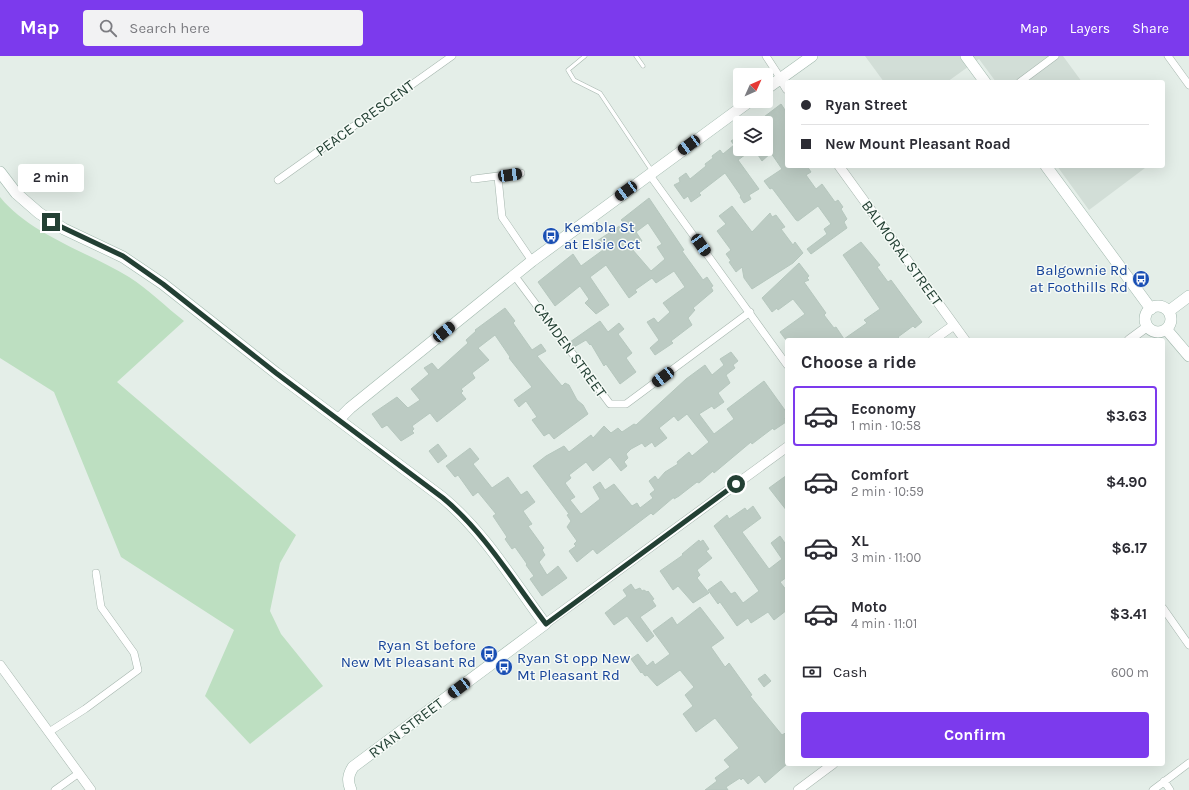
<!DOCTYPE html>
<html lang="en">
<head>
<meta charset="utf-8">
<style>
	body { margin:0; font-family:Karla,sans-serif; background:#f2f2f3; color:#2b2b33; height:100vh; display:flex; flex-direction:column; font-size:15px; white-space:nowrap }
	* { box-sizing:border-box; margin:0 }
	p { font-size:13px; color:#7c7c81 }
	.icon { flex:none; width:22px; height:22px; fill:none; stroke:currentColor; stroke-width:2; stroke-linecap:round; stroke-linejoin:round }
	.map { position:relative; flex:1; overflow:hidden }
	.side { position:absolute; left:785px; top:282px; width:380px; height:428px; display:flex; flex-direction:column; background:#fff; border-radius:4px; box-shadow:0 4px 16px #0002 }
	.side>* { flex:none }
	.banner { position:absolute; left:785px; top:24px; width:380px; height:88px; border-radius:4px; box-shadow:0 4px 16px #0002; display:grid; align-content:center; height:88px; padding:0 16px; background:#fff }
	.needle { width:26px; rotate:45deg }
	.fabs { position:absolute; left:733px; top:12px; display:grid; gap:8px }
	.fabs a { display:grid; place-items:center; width:40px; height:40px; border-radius:4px; background:#fff; box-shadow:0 4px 16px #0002; font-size:20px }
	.end { position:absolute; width:18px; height:18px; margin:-9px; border:5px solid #234034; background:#fff; box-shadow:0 0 0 2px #fff }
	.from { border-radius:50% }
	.bubble { position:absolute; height:28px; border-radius:4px; background:#fff; box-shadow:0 4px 16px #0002; font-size:13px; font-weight:700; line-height:28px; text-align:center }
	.car { position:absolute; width:12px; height:24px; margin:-12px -6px; border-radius:5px; box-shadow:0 0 3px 1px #0007; background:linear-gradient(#222 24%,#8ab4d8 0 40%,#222 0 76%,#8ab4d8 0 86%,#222 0) }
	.banner b { display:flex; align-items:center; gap:14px; height:38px; font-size:15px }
	.banner b+b { border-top:1px solid #e1e1e2 }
	.banner i { width:10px; height:10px; background:#2b2b33 }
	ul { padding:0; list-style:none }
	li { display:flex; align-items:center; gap:12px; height:60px; margin:0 8px 6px; padding:0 8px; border:2px solid transparent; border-radius:4px }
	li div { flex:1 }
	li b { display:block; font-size:15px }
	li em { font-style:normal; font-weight:700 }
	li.selected { border-color:#7c3aed }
	li>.icon { width:36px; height:36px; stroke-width:1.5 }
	h2 { padding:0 16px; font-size:18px; line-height:48px }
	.pay { display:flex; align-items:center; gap:10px; height:44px; padding:0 16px; font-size:15px }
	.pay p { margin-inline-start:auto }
	.button { display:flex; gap:8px; margin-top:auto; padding:8px 16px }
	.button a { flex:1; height:46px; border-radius:4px; background:#7c3aed; color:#fff; font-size:16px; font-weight:700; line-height:46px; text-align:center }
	header { display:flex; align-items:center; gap:24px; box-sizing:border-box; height:56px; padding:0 20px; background:#7c3aed; color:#fff }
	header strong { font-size:19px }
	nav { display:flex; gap:22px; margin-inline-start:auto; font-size:14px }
	.search { width:280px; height:36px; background:#f2f2f3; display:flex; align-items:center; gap:10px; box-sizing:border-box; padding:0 14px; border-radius:4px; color:#7c7c81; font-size:15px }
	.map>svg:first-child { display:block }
</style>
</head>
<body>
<header>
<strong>Map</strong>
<div class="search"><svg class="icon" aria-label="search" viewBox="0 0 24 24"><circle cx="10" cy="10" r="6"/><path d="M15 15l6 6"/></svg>Search here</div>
<nav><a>Map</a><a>Layers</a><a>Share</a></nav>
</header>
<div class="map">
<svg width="1189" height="734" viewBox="0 0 1189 734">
	<rect width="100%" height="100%" fill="#e4eee8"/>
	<path fill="#d2ded7" d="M865,0H1063L1082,26H996L979,3L947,26H884Z
		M1057,110H1144L1145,112L1089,154Z"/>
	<path fill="#bddfc1" d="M0,141C31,179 88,196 129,221C148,233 166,251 184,265L117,326L296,479L280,507L270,555L281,578L323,630L250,688L205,640L234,574L121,501L54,336L0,302Z"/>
	<path fill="#bccbc3" stroke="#b6c7be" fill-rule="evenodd" d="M781,48L787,57V110H807L811,116L806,119L816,133L822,128L835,146L838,144L843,151L841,153L847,163L844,166L847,172L811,198L807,193L827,178L824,173L831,168L818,150L798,165L796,164L772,132L770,133L764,125L782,113L771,97L762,105L754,93H766V67H756Z
		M740,79V93H753L738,104L759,133L749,139L751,143L744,147L740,141L741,140L725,117L699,137L701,139L691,146L688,140L684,143L674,129L680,126L679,122L686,117L690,123L706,110L705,108L713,102L712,100L720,94L723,98L734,89L731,85Z
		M649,142L684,194L682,195L703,224L707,221L713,230L711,231L713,235L693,252L695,254L688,262L692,269L671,285L673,287L655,299L650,292L659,284L647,266L654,262L658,267L670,256L663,247L685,231L674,215L656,227L652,222L635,234L637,236L629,242L606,209L590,221L609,249L596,258L585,247L589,243L580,230L555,250L538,226L573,198L581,210L603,194L597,185L624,167L621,164ZM648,167L662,188L657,191L665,203L651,215L632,193L642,185L636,176Z
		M732,150L752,176L770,157L772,161L776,159L785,171L781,173L793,189L795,186L803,197L793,207L752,233L744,222L742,211L736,216L729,206L731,205L726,198L731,194L717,175L726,168L719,160Z
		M861,186L880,209L877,211L888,226L891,224L922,266L915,272L913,270L898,281L901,284H786L780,276L805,258L793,243L778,254L777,252L772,256L762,242L799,207L809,220L807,222L809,224L804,226L826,257L824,259L834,272L836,271L844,283L867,267L864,264L880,253L843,199Z
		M505,252L515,265L513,267L532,294L541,288L546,295L537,300L562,330L565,327L569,329L577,344L583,349L588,358L554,383L549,377L544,380L532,364L537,361L526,345L519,351L514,344L532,331L509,302L510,301L495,279L478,292L489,304L472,317L475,322L461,333L463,335L461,337L466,343L437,366L430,357L412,370L414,373L412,375L414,377L401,385L387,369L382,372L372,358L397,341L408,352L420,344L411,333L429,318L424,312L432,307L438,314L468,287L466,284L476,275L475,274Z
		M600,265L608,276L619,267L624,273L618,278L632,297L626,302L636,316L620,328L606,308L604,310L591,288L590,289L586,284L574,291L570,286Z
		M731,296L738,305L733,309L735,312L726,319L730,327L718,337L724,346L714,353L712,350L699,358L714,378L734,363L727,353L764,325L787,357V360L784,363L786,366L774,374L773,372L752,388L751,386L714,417L713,415L699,427L697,426L679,440L674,443V441L653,459L651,457L597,498L593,493L577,506L569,495L576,490L574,488L577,485L567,471L571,465L567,459L569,458L533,410L546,400L564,390L569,396L591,379L593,382L604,370L611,377L618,372L622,376L634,368L636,369L686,323L705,309L712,319L724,309L720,303ZM687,358L709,386L692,400L689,396L677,406L678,408L665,416L658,424L655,420L649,425L655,434L650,438L653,442L640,452L637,447L632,450L614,428L605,434L600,426L593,431L600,443L581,458L570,444L575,441L565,427L571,422L569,419L586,406L593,415L610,401L621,415L627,410L624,406L628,402L626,398L631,393L642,387L645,391L652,386L655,391L667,382L659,372L674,360L678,365Z
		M438,388L447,400L438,407L429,395Z
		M470,392L479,403L473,408L492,432L508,421L521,439L527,435L535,446L523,455L532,468L528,470L544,492L542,494L545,499L539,506L547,519L558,510L567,522L542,540L530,523L534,520L526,509L527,508L515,491L512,493L505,483L507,481L493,460L496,458L478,436L473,440L458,419L455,421L446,410Z
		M787,419V455L769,432Z
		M753,450L761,462L742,476L769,513L782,503L771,487L780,480L787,490V521L780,526L787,535V554L774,564L768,556L751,567L748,562L737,570L720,546L718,548L708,534L721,525L731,538L735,536L743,547L759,535L714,470L727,459L729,463L745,452L747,455Z
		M699,484L700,486L703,484L709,493L706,495L712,502L697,514L700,519L697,522L709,537L693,547L678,530L673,534L660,515L683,499L682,498Z
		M631,528L635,534L640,532L642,535L644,534L647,536L648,535L654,543L652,544L656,550L640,561L654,580L647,586L627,560L614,569L605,557L627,540L623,534Z
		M700,551L724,582L711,591L725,611L729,607L752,639L750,640L782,679L787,676V708L765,727L759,719L748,728L743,722L741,724L740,722L726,731L728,734H705L717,725L715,722L730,711L724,704L739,692L715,662L696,676L683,658L693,650L685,639L694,631L680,614L657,630L647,619L645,620L642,616L641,617L631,603L638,598L647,610L653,605L655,609L670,598L653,575L672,561L677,569Z
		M765,618L771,625L764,631L758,623Z"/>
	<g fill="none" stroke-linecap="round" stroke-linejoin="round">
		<g stroke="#a6b6ae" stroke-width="4.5">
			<path id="service" d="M585,0L568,14L574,24L600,37L652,115
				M636,0L643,10"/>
		</g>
		<g stroke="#a6b6ae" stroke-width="8">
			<path id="minor" d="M766,0L781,23
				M1168,0L1189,29
				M1020,26L1055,0
				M649,118L787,309
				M498,121L502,161L532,205
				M474,123L521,117
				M278,124L452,0
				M514,219L610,348H626L750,256
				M1163,552L1189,589
				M49,676L85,653L138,614L134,597L101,551L96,517
				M1164,725L1170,734
				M55,734L79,717
				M1153,734L1189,707"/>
		</g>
		<g stroke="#a6b6ae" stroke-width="10">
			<path id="tertiary" d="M781,23L787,33
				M839,110L965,284
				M933,284L954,269
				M1129,284L1148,270
				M545,568L787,391
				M0,609L91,734
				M798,734L833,708"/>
		</g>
		<g stroke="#a2b9ae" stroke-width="12">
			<path id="secondary" d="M966,0L985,26
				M766,33L812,0
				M1046,110L1151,253
				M0,116L16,137L39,157L64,173L123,201L163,228L276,317L443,442C485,477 513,525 545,568L353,711C348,719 347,725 351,734
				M1145 263a13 13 0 1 1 26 0a13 13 0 1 1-26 0Z
				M1169,255L1189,240
				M1166,273L1189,300
				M339,363L350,352L532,205L750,45"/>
		</g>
		<use href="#service" stroke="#fff" stroke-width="3.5"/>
		<use href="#minor" stroke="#fff" stroke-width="7"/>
		<use href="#tertiary" stroke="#fff" stroke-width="9"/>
		<use href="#secondary" stroke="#fff" stroke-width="11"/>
	</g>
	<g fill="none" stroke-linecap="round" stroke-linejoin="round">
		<path stroke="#234034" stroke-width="5" d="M51,166L123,200L163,228L276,317L443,442C485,477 513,525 546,568L736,428"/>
	</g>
	<defs>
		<g id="bus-disc" transform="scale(0.9)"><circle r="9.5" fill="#1a4fb4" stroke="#f5faf6"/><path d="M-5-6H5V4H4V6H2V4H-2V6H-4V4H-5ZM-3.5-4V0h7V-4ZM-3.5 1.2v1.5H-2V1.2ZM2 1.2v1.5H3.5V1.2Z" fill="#fff"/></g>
	</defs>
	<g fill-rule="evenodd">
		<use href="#bus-disc" x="551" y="180"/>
		<use href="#bus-disc" x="1141" y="223"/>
		<use href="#bus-disc" x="489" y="598"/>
		<use href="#bus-disc" x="504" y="611"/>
	</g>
	<g text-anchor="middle" stroke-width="3" stroke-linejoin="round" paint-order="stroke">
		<g font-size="15" fill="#234034" stroke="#f5faf6">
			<text transform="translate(365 62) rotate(-36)" y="5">PEACE CRESCENT</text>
			<text transform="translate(902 197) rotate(54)" y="5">BALMORAL STREET</text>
			<text transform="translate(570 294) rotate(54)" y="5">CAMDEN STREET</text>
			<text transform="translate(406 672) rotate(-37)" y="5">RYAN STREET</text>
		</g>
		<g font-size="15" fill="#164399" stroke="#f5faf6" text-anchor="start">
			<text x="564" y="176">Kembla St<tspan x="564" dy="17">at Elsie Cct</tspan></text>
			<text x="1128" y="219" text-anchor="end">Balgownie Rd<tspan x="1128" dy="17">at Foothills Rd</tspan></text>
			<text x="476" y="594" text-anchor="end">Ryan St before<tspan x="476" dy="17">New Mt Pleasant Rd</tspan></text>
			<text x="517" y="607">Ryan St opp New<tspan x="517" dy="17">Mt Pleasant Rd</tspan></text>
		</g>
	</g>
</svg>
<div class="fabs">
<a><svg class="needle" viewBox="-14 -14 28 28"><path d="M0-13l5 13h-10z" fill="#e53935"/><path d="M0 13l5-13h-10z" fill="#7c7c81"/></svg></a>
<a><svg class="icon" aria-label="layers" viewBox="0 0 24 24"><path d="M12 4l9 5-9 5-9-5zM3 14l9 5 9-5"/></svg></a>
</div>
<i class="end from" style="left:736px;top:428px"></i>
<i class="end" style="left:51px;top:166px"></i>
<div class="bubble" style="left:18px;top:108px;width:66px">2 min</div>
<i class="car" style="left:689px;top:89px;rotate:234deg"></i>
<i class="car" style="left:510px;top:119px;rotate:82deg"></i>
<i class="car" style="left:626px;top:135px;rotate:234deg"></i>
<i class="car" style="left:701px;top:189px;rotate:144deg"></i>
<i class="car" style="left:444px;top:276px;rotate:51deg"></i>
<i class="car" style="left:663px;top:321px;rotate:233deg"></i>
<i class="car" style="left:459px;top:632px;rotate:233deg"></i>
<div class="banner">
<b><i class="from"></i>Ryan Street</b>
<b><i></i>New Mount Pleasant Road</b>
</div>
<section class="side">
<h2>Choose a ride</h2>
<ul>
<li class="selected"><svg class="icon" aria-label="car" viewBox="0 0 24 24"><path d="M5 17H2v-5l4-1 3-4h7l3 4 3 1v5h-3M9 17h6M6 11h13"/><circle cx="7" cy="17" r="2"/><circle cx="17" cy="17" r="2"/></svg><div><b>Economy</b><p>1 min · 10:58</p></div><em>$3.63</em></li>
<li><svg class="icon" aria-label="car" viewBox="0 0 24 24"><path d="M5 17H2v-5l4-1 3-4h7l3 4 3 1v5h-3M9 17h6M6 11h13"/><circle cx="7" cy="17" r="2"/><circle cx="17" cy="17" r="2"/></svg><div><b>Comfort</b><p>2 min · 10:59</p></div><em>$4.90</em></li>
<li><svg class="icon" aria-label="car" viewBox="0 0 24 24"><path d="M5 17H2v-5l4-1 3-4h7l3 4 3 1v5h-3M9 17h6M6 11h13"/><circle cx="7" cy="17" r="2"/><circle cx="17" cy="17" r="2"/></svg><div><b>XL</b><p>3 min · 11:00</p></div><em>$6.17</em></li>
<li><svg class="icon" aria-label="car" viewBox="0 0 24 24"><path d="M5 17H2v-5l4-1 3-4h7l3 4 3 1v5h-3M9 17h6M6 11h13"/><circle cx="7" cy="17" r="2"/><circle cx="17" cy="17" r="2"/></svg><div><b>Moto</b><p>4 min · 11:01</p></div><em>$3.41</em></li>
</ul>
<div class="pay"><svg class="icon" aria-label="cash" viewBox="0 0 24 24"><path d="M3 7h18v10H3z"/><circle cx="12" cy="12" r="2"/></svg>Cash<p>600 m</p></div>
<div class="button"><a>Confirm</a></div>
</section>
</div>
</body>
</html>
